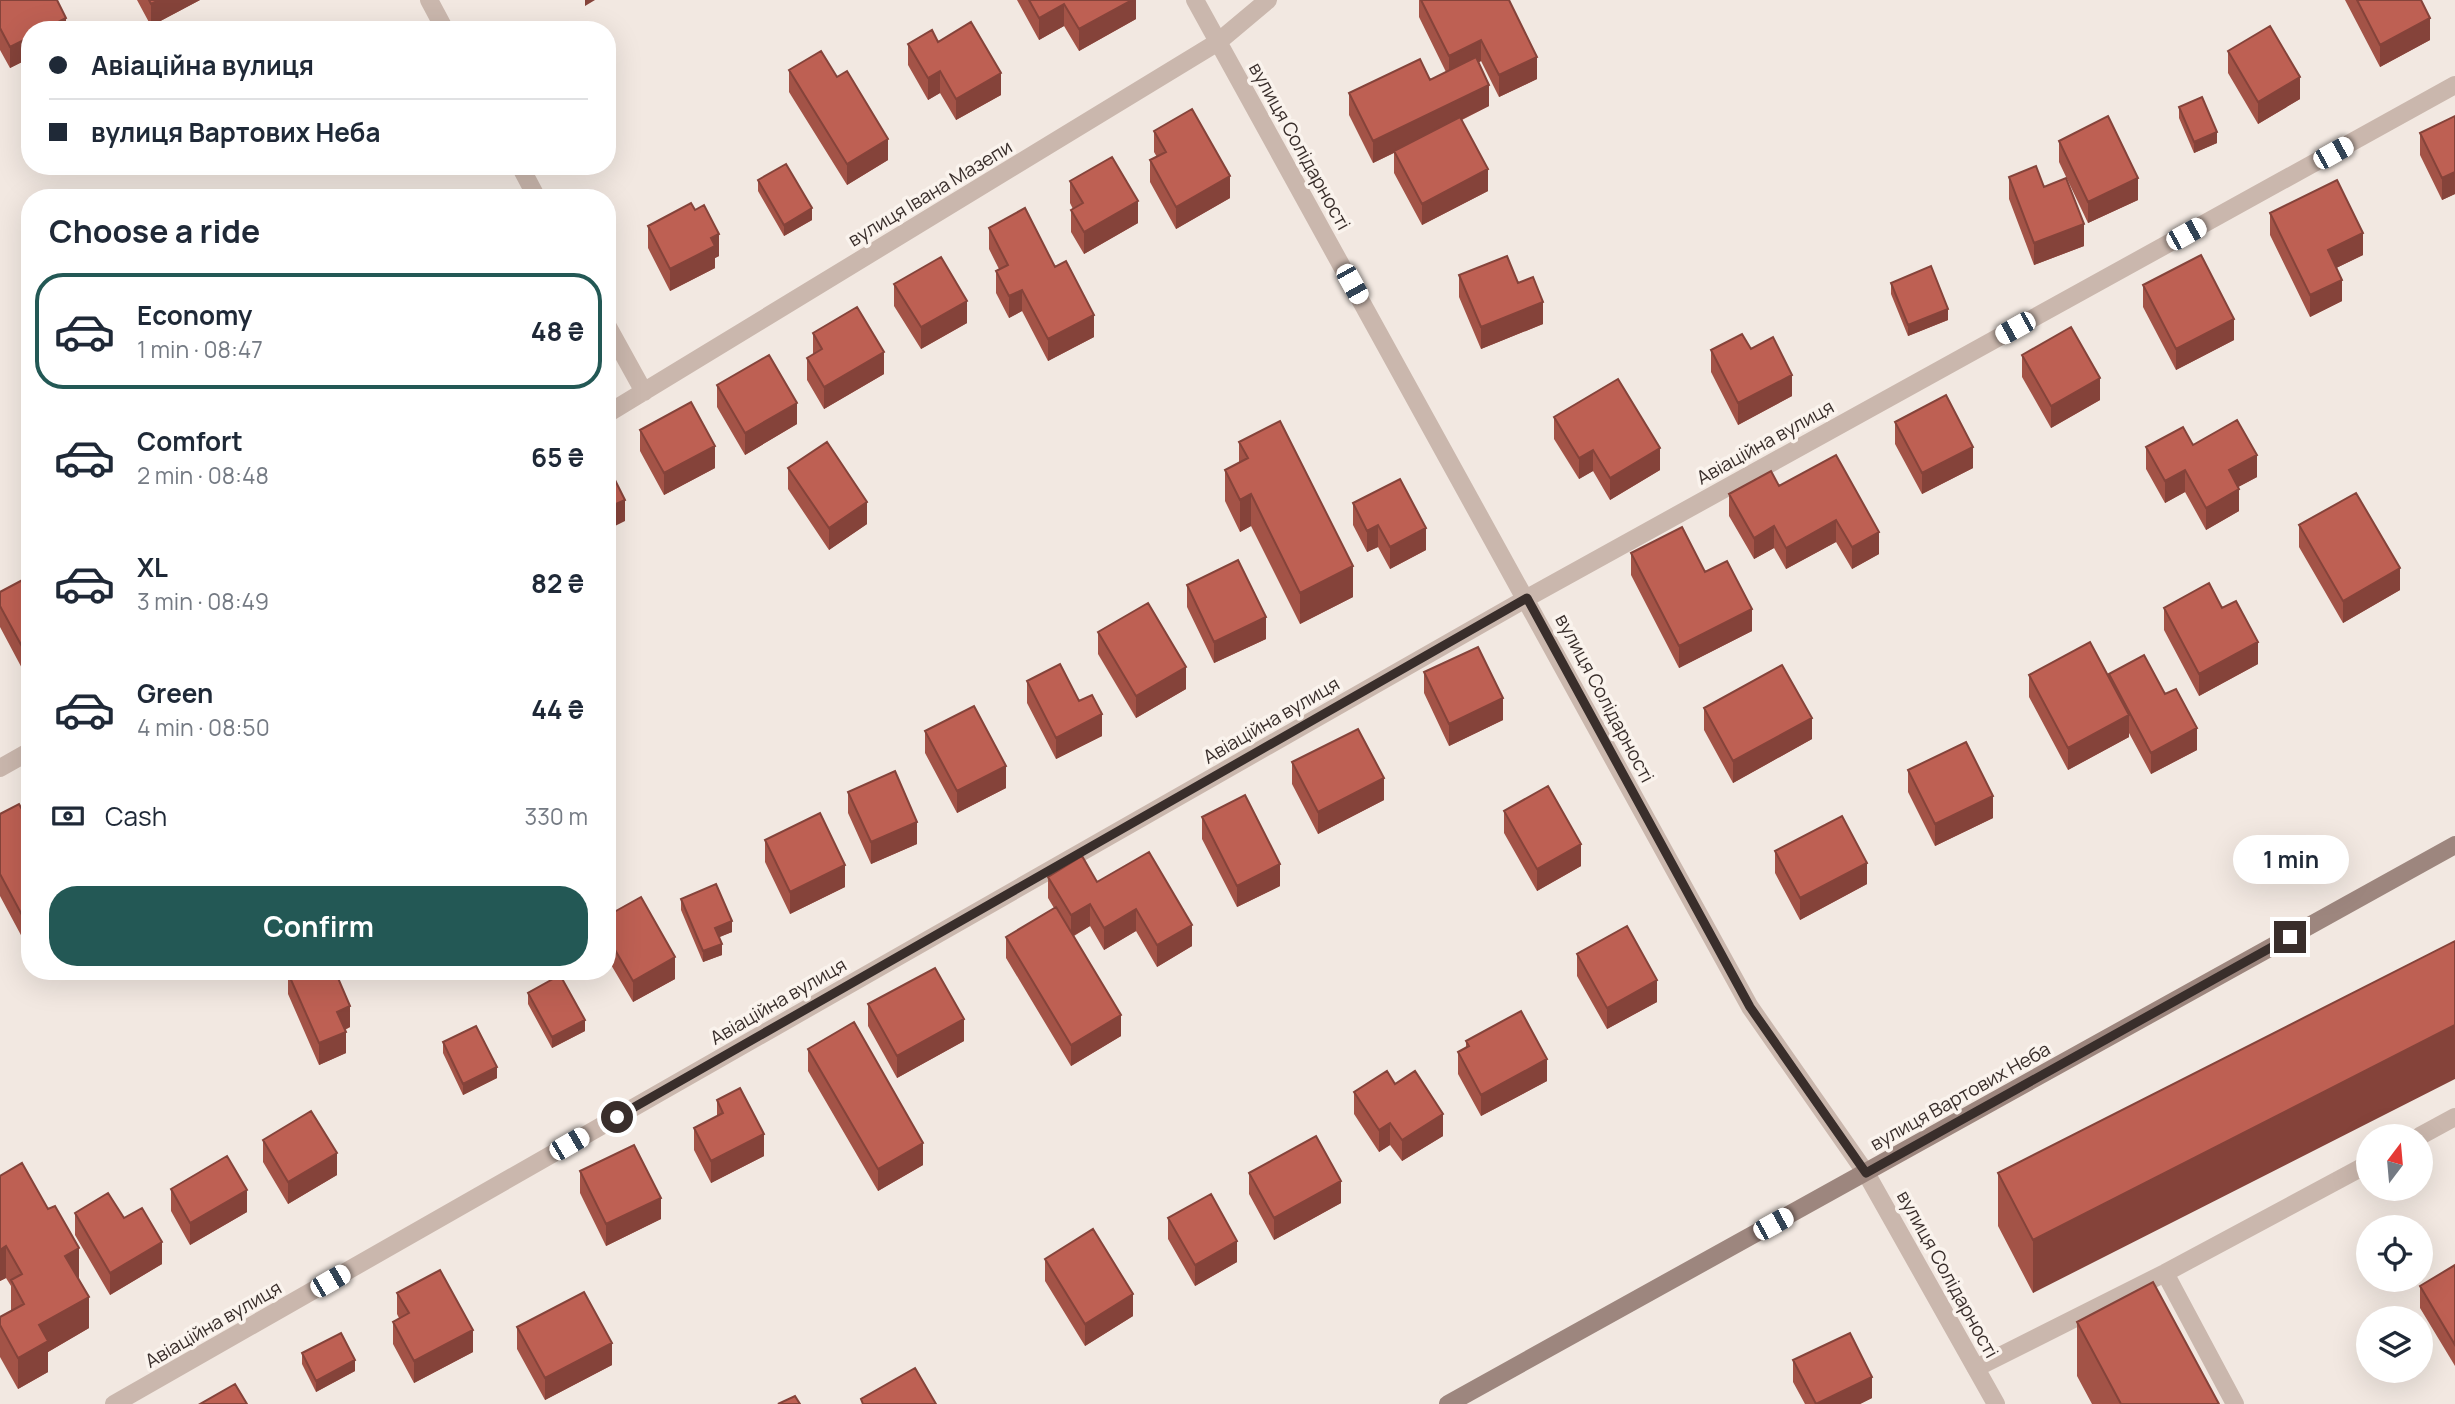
<!DOCTYPE html>
<html lang="en">
<head>
<meta charset="utf-8">
<style>
	body { margin:0; font-family:Manrope,sans-serif; background:#f6f6f7; color:#1f2937; height:100vh; display:flex; flex-direction:column; font-size:26px; white-space:nowrap }
	* { box-sizing:border-box; margin:0 }
	p { font-size:23px; color:#747a83 }
	.icon { flex:none; width:38px; height:38px; fill:none; stroke:currentColor; stroke-width:2; stroke-linecap:round; stroke-linejoin:round }
	.map { position:relative; flex:1; overflow:hidden }
	.details { position:absolute; left:21px; top:189px; width:595px; height:791px; display:flex; flex-direction:column; background:#fff; border-radius:28px; box-shadow:0 7px 28px #0002 }
	.details>* { flex:none }
	.guide { position:absolute; left:21px; top:21px; width:595px; height:154px; border-radius:28px; box-shadow:0 7px 28px #0002; display:grid; align-content:center; height:154px; padding:0 28px; background:#fff }
	.needle { width:46px; rotate:16deg }
	.controls { position:absolute; left:2356px; top:1124px; display:grid; gap:14px }
	.controls a { display:grid; place-items:center; width:77px; height:77px; border-radius:50%; background:#fff; box-shadow:0 7px 28px #0002; font-size:35px }
	.end { position:absolute; width:32px; height:32px; margin:-16px; border:9px solid #392e2b; background:#fff; box-shadow:0 0 0 4px #fff }
	.from { border-radius:50% }
	.bubble { position:absolute; height:49px; border-radius:24px; background:#fff; box-shadow:0 7px 28px #0002; font-size:23px; font-weight:700; line-height:49px; text-align:center }
	.car { position:absolute; width:21px; height:42px; margin:-21px -10px; border-radius:9px; box-shadow:0 0 5px 2px #0007; background:linear-gradient(#fff 24%,#345 0 40%,#fff 0 76%,#345 0 86%,#fff 0) }
	.guide b { display:flex; align-items:center; gap:24px; height:66px; font-size:26px }
	.guide b+b { border-top:2px solid #e0e1e3 }
	.guide i { width:18px; height:18px; background:#1f2937 }
	ul { padding:0; list-style:none }
	li { display:flex; align-items:center; gap:21px; height:116px; margin:0 14px 10px; padding:0 14px; border:4px solid transparent; border-radius:28px }
	li div { flex:1 }
	li b { display:block; font-size:26px }
	li em { font-style:normal; font-weight:700 }
	li.selected { border-color:#235855 }
	li>.icon { width:63px; height:63px; stroke-width:1.5 }
	h2 { padding:0 28px; font-size:32px; line-height:84px }
	.pay { display:flex; align-items:center; gap:18px; height:77px; padding:0 28px; font-size:26px }
	.pay p { margin-inline-start:auto }
	.primary-button { display:flex; gap:14px; margin-top:auto; padding:14px 28px }
	.primary-button a { flex:1; height:80px; border-radius:28px; background:#235855; color:#fff; font-size:28px; font-weight:700; line-height:80px; text-align:center }
	.map>svg:first-child { display:block }
</style>
</head>
<body>
<div class="map">
<svg width="2455" height="1404" viewBox="0 0 2455 1404">
	<rect width="100%" height="100%" fill="#f2e8e1"/>
	<g fill="none" stroke-linecap="round" stroke-linejoin="round">
		<path stroke="#cab7ad" stroke-width="18" d="M2420,1136L2455,1117
			M2165,1273L2235,1404
			M1976,1368L2165,1273L2368,1164"/>
		<path stroke="#cab7ad" stroke-width="18" d="M429,0L445,30
			M1195,0L1750,1007L1866,1173L1996,1404
			M520,166L537,198
			M607,325L644,392
			M607,414L1218,42L1268,0
			M0,768L30,751
			M114,1404L1527,598L2455,85"/>
		<path stroke="#9d867e" stroke-width="18" d="M1448,1404L2455,845"/>
	</g>
	<path fill="#a35347" d="M0,0L66,30H30V58L10,68L0,50Z
		M137,0H200L151,26Z
		M1017,0H1136V19L1079,51L1064,26L1039,40Z
		M1419,0H1509L1537,79L1499,97L1481,61L1478,63L1489,106L1462,120L1488,191L1422,225L1394,173V153L1373,163L1349,115V93L1430,80L1446,72L1419,17Z
		M2345,0H2421L2430,40L2380,67Z
		M938,42L1001,95L956,120L940,93L928,100L908,65V44Z
		M2228,51L2300,99L2258,124L2228,73Z
		M789,70L888,160L847,185L789,92Z
		M2179,107L2217,143L2194,153L2179,118Z
		M2455,116V194L2442,200L2420,155V133Z
		M1154,131L1230,198L1176,229L1150,182V160L1157,157L1154,152Z
		M2059,141L2138,200L2088,223L2059,162Z
		M2009,177L2044,187L2084,246L2034,265L2009,199Z
		M758,180L812,220L784,236L758,191Z
		M1070,181L1138,223L1084,254L1071,232V210L1073,209L1070,203Z
		M2270,213L2363,255L2336,268L2342,301L2310,317L2270,235Z
		M648,226L719,256L715,258V268L670,291L648,248Z
		M989,228L1055,267L1094,337L1048,361L1022,311L1009,318L996,293V271L999,269L989,249Z
		M1459,275L1543,324L1481,349L1459,297Z
		M1891,283L1948,320L1908,336L1891,294Z
		M894,284L967,323L921,349L894,306Z
		M2143,285L2234,340L2176,370L2143,307Z
		M813,333L884,374L824,409L807,380V358L813,354Z
		M1751,349L1792,396L1738,425L1711,372V350Z
		M2022,355L2100,400L2051,428L2022,377Z
		M717,385L797,424L745,455L717,407Z
		M1554,417L1660,470L1610,500L1593,471L1579,479L1554,439Z
		M1895,422L1973,468L1922,494L1895,444Z
		M640,430L715,468L664,495L640,451Z
		M1239,442L1353,597L1300,624L1251,526L1240,532L1225,501V470L1239,463Z
		M2193,445L2257,477L2238,487L2239,511L2206,530L2185,492L2165,503L2146,469V447Z
		M788,468L867,524L829,550L788,489Z
		M1779,486L1879,532V554L1852,569L1836,542L1786,569L1774,548L1754,559L1729,516V494Z
		M1353,503L1426,550L1390,569L1378,547L1367,552L1353,525Z
		M2299,525L2400,590L2343,623L2299,547Z
		M1631,553L1705,572L1752,631L1679,668L1631,575Z
		M30,576V671L25,674L0,627V592Z
		M1187,585L1266,639L1214,663L1187,607Z
		M2164,608L2258,664L2199,696L2164,630Z
		M1098,632L1186,689L1136,718L1098,654Z
		M1424,672L1503,720L1449,746L1424,693Z
		M2109,674L2165,694L2197,750L2151,774L2129,733V737L2068,770L2029,697V675L2109,679Z
		M1027,681L1079,701L1102,736L1056,759L1027,703Z
		M1704,708L1812,739L1733,783L1704,730Z
		M925,731L1006,788L957,813L925,753Z
		M1292,762L1384,800L1318,834L1292,784Z
		M1908,770L1993,818L1935,846L1908,792Z
		M848,792L917,844L871,864L848,813Z
		M1504,811L1581,866L1537,891L1504,833Z
		M0,814L30,824V952L0,896Z
		M1202,817L1280,886L1237,907L1202,839Z
		M765,840L845,887L790,914L765,862Z
		M1775,851L1867,884L1800,920L1775,873Z
		M1048,877L1097,882L1192,946L1157,967L1136,931L1104,950L1090,926L1074,936L1121,1036L1071,1066L1006,958V937L1054,908L1048,898Z
		M681,899L732,932L719,937L722,955L703,962L681,910Z
		M607,916L675,979L633,1002L607,958Z
		M2455,941L2033,1293L1998,1226V1173Z
		M1577,954L1657,1002L1607,1029L1577,976Z
		M288,973L350,1027L345,1030L346,1053L319,1065L288,994Z
		M528,993L585,1031L552,1048L528,1004Z
		M868,1004L964,1041L897,1078L868,1026Z
		M1466,1041L1547,1081L1481,1116L1458,1074V1052L1466,1048Z
		M443,1042L497,1078L463,1095L443,1053Z
		M808,1049L923,1165L878,1191L808,1071Z
		M1395,1084L1443,1136L1402,1161L1390,1145L1379,1152L1354,1114V1092Z
		M717,1100L764,1156L711,1183L694,1150V1128L717,1117Z
		M263,1140L337,1175L288,1204L263,1162Z
		M580,1171L661,1219L606,1246L580,1193Z
		M1249,1173L1341,1203L1274,1240L1249,1194Z
		M0,1176L79,1280L89,1328L48,1352V1372L18,1389L0,1357V1317L11,1311V1286L6,1278L0,1281Z
		M171,1189L247,1212L190,1245L171,1211Z
		M75,1213L124,1218L162,1264L110,1295L75,1235Z
		M1168,1218L1237,1262L1195,1286L1168,1239Z
		M1045,1259L1133,1316L1085,1346L1045,1281Z
		M2455,1265V1366L2420,1308V1286Z
		M397,1293L473,1352L414,1383L393,1344V1322L399,1318L397,1314Z
		M2077,1322L2219,1404H2092L2077,1376Z
		M517,1327L612,1365L545,1400L517,1349Z
		M302,1353L355,1371L316,1392L302,1364Z
		M1793,1360L1872,1398L1860,1404H1805L1793,1382Z"/>
	<path fill="#85433a" d="M159,0H200L151,26V4Z
		M585,0H595L585,6Z
		M1132,0H1136V19L1079,51V29Z
		M1064,4V26L1039,40V18Z
		M66,18V30H43Z
		M2430,18V40L2380,67V45Z
		M30,37V58L10,68V47Z
		M1481,40V61L1449,78V56Z
		M1537,57V79L1499,97V75Z
		M940,71V93L928,100V78Z
		M1001,73V95L956,120V99Z
		M2300,77V99L2258,124V102Z
		M1489,85V106L1373,163V141Z
		M2217,132V143L2194,153V142Z
		M888,139V160L847,185V164Z
		M1488,169V191L1422,225V204Z
		M2455,172V194L2442,200V178Z
		M1230,176V198L1176,229V207Z
		M2138,178V200L2088,223V202Z
		M1138,201V223L1084,254V232Z
		M812,208V220L784,236V225Z
		M2084,224V246L2034,265V243Z
		M2363,233V255L2328,272V250Z
		M719,234V256L715,258V268L670,291V269L711,238Z
		M2342,280V301L2310,317V295Z
		M1022,290V311L1009,318V296Z
		M967,301V323L921,349V327Z
		M1543,302V324L1481,349V327Z
		M1948,309V320L1908,336V325Z
		M1094,315V337L1048,361V339Z
		M2234,319V340L2176,370V349Z
		M884,352V374L824,409V387Z
		M1792,375V396L1738,425V403Z
		M2100,378V400L2051,428V406Z
		M797,403V424L745,455V433Z
		M715,446V468L664,495V473Z
		M1973,447V468L1922,494V473Z
		M1660,448V470L1610,500V478Z
		M1593,450V471L1579,479V458Z
		M2257,455V477L2229,492V470Z
		M2185,470V492L2165,503V481Z
		M2239,489V511L2206,530V508Z
		M1251,494V526L1240,532V500Z
		M625,500V521L607,530V508Z
		M867,502V524L829,550V528Z
		M1836,520V542L1786,569V548Z
		M1378,525V547L1367,552V531Z
		M1774,526V548L1754,559V538Z
		M1426,528V550L1390,569V547Z
		M1879,532V554L1852,569V547Z
		M1353,566V597L1300,624V593Z
		M2400,568V590L2343,623V601Z
		M1752,609V631L1679,668V646Z
		M1266,617V639L1214,663V642Z
		M2258,642V664L2199,696V674Z
		M30,649V671L25,674V652Z
		M1186,667V689L1136,718V696Z
		M1503,698V720L1449,746V724Z
		M1102,714V736L1056,759V738Z
		M2129,715V737L2068,770V748Z
		M1812,718V739L1733,783V761Z
		M2197,728V750L2151,774V753Z
		M1006,766V788L957,813V791Z
		M1384,778V800L1318,834V812Z
		M1993,796V818L1935,846V824Z
		M917,822V844L871,864V842Z
		M1581,844V866L1537,891V869Z
		M1867,863V884L1800,920V898Z
		M1280,864V886L1237,907V886Z
		M845,865V887L790,914V892Z
		M1090,904V926L1071,937V915Z
		M1136,909V931L1104,950V928Z
		M732,921V932L715,939V928Z
		M1192,925V946L1157,967V945Z
		M722,944V955L703,962V951Z
		M675,957V979L633,1002V981Z
		M1657,980V1002L1607,1029V1008Z
		M350,1006V1027L337,1033V1012Z
		M1121,1015V1036L1071,1066V1045Z
		M964,1019V1041L897,1078V1056Z
		M585,1020V1031L552,1048V1037Z
		M2455,1025V1079L2033,1293V1240Z
		M346,1032V1053L319,1065V1043Z
		M1547,1059V1081L1481,1116V1095Z
		M497,1067V1078L463,1095V1084Z
		M1443,1114V1136L1402,1161V1140Z
		M1390,1123V1145L1379,1152V1130Z
		M764,1134V1156L711,1183V1161Z
		M923,1143V1165L878,1191V1169Z
		M337,1153V1175L288,1204V1182Z
		M1341,1181V1203L1274,1240V1218Z
		M247,1190V1212L190,1245V1223Z
		M661,1198V1219L606,1246V1224Z
		M1237,1241V1262L1195,1286V1265Z
		M162,1242V1264L110,1295V1273Z
		M6,1246V1278L0,1281V1250Z
		M79,1248V1280L65,1256Z
		M1133,1294V1316L1085,1346V1324Z
		M89,1297V1328L48,1352V1372L18,1389V1358L39,1325Z
		M473,1330V1352L414,1383V1361Z
		M612,1343V1365L545,1400V1378Z
		M355,1360V1371L316,1392V1381Z
		M1872,1377V1398L1860,1404H1816Z"/>
	<path fill="#be6053" stroke="#85433a" stroke-width="2" d="M0,0H57L66,18L43,30H30V37L10,47L0,28Z
		M149,0H159L151,4Z
		M1029,0H1132L1079,29L1064,4L1039,18Z
		M1421,0H1509L1537,57L1499,75L1481,40L1449,56Z
		M2357,0H2421L2430,18L2380,45Z
		M971,22L1001,73L956,99L940,71L928,78L908,44L932,30L938,42Z
		M393,26L395,30H385Z
		M2270,26L2300,77L2258,102L2228,51Z
		M821,51L837,77L847,71L888,139L847,164L789,70Z
		M1476,57L1489,85L1373,141L1349,93L1420,59L1430,80Z
		M2202,97L2217,132L2194,142L2179,107Z
		M1192,109L1230,176L1176,207L1150,160L1166,152L1154,131Z
		M2108,116L2138,178L2088,202L2059,141Z
		M2455,116V172L2442,178L2420,133Z
		M1460,117L1488,169L1422,204L1394,151Z
		M1112,157L1138,201L1084,232L1071,210L1083,203L1070,181Z
		M786,164L812,208L784,225L758,180Z
		M2036,166L2044,187L2066,178L2084,224L2034,243L2009,177Z
		M2337,180L2363,233L2328,250L2342,280L2310,295L2270,213Z
		M691,203L695,210L704,205L719,234L711,238L715,246L670,269L648,226Z
		M1025,208L1055,267L1066,261L1094,315L1048,339L1022,290L1009,296L996,271L1008,265L989,228Z
		M2201,255L2234,319L2176,349L2143,285Z
		M1507,256L1518,283L1533,277L1543,302L1481,327L1459,275Z
		M941,257L967,301L921,327L894,284Z
		M1931,266L1948,309L1908,325L1891,283Z
		M857,307L884,352L824,387L807,358L822,349L813,333Z
		M2071,327L2100,378L2051,406L2022,355Z
		M1742,334L1751,349L1773,337L1792,375L1738,403L1711,350Z
		M769,355L797,403L745,433L717,385Z
		M1618,379L1660,448L1610,478L1593,450L1579,458L1554,417Z
		M1946,395L1973,447L1922,473L1895,422Z
		M691,402L715,446L664,473L640,430Z
		M2237,420L2257,455L2229,470L2239,489L2206,508L2185,470L2165,481L2146,447L2183,427L2193,445Z
		M1280,421L1353,566L1300,593L1251,494L1240,500L1225,470L1248,458L1239,442Z
		M827,442L867,502L829,528L788,468Z
		M1836,455L1879,532L1852,547L1836,520L1786,548L1774,526L1754,538L1729,494L1771,471L1779,486Z
		M607,464L625,500L607,508Z
		M1400,479L1426,528L1390,547L1378,525L1367,531L1353,503Z
		M2356,493L2400,568L2343,601L2299,525Z
		M1682,527L1705,572L1727,561L1752,609L1679,646L1631,553Z
		M1238,560L1266,617L1214,642L1187,585Z
		M30,576V649L25,652L0,606V592Z
		M2209,583L2222,608L2236,601L2258,642L2199,674L2164,608Z
		M1148,603L1186,667L1136,696L1098,632Z
		M2090,642L2129,715L2068,748L2029,675Z
		M1478,647L1503,698L1449,724L1424,672Z
		M2144,655L2165,694L2176,689L2197,728L2151,753L2109,674Z
		M1060,664L1079,701L1092,695L1102,714L1056,738L1027,681Z
		M1782,665L1812,718L1733,761L1704,708Z
		M974,706L1006,766L957,791L925,731Z
		M1358,729L1384,778L1318,812L1292,762Z
		M1966,742L1993,796L1935,824L1908,770Z
		M895,771L917,822L871,842L848,792Z
		M1548,786L1581,844L1537,869L1504,811Z
		M1245,795L1280,864L1237,886L1202,817Z
		M19,804L30,824V850H29L30,853V930L0,874V814Z
		M820,813L845,865L790,892L765,840Z
		M1842,816L1867,863L1800,898L1775,851Z
		M1149,852L1192,925L1157,945L1136,909L1104,928L1090,904L1071,915L1048,877L1082,856L1097,882Z
		M716,884L732,921L715,928L722,944L703,951L681,899Z
		M641,897L675,957L633,981L607,936V916Z
		M1056,907L1121,1015L1071,1045L1006,937Z
		M1627,926L1657,980L1607,1008L1577,954Z
		M2455,941V1025L2033,1240L1998,1173Z
		M935,968L964,1019L897,1056L868,1004Z
		M291,971H335L350,1006L337,1012L346,1032L319,1043L288,973Z
		M560,975L585,1020L552,1037L528,993Z
		M1521,1011L1547,1059L1481,1095L1458,1052L1469,1046L1466,1041Z
		M854,1022L923,1143L878,1169L808,1049Z
		M476,1026L497,1067L463,1084L443,1042Z
		M1387,1071L1395,1084L1415,1071L1443,1114L1402,1140L1390,1123L1379,1130L1354,1092Z
		M740,1088L764,1134L711,1161L694,1128L723,1113L717,1100Z
		M311,1111L337,1153L288,1182L263,1140Z
		M1316,1136L1341,1181L1274,1218L1249,1173Z
		M634,1145L661,1198L606,1224L580,1171Z
		M227,1156L247,1190L190,1223L171,1189Z
		M22,1163L48,1209L55,1206L79,1248L65,1256L89,1297L39,1325L48,1341L18,1358L0,1325V1317L24,1304L11,1280L22,1274L6,1246L0,1250V1176Z
		M108,1193L124,1218L142,1208L162,1242L110,1273L75,1213Z
		M1211,1194L1237,1241L1195,1265L1168,1218Z
		M1093,1229L1133,1294L1085,1324L1045,1259Z
		M2455,1265V1345L2420,1286Z
		M440,1270L473,1330L414,1361L393,1322L409,1313L397,1293Z
		M2153,1282L2219,1404H2121L2077,1322Z
		M584,1292L612,1343L545,1378L517,1327Z
		M341,1333L355,1360L316,1381L302,1353Z
		M1850,1333L1872,1377L1816,1404L1793,1360Z
		M915,1368L936,1404H863L861,1399Z
		M235,1384L247,1404H200Z
		M795,1396L800,1404H778Z"/>
	<g fill="none" stroke-linecap="round" stroke-linejoin="round">
		<path stroke="#392e2b" stroke-width="9" d="M617,1117L1527,598L1750,1007L1866,1173L2290,937"/>
	</g>
	<g text-anchor="middle" stroke-width="7" stroke-linejoin="round" paint-order="stroke">
		<g font-size="19" fill="#392e2b" stroke="#faf3ed">
			<text transform="translate(1300 146) rotate(61)" y="7">вулиця Солідарності</text>
			<text transform="translate(930 193) rotate(-31)" y="7">вулиця Івана Мазепи</text>
			<text transform="translate(1765 442) rotate(-29)" y="7">Авіаційна вулиця</text>
			<text transform="translate(1605 698) rotate(62)" y="7">вулиця Солідарності</text>
			<text transform="translate(1271 720) rotate(-30)" y="7">Авіаційна вулиця</text>
			<text transform="translate(778 1001) rotate(-30)" y="7">Авіаційна вулиця</text>
			<text transform="translate(1960 1096) rotate(-29)" y="7">вулиця Вартових Неба</text>
			<text transform="translate(1948 1274) rotate(61)" y="7">вулиця Солідарності</text>
			<text transform="translate(213 1324) rotate(-30)" y="7">Авіаційна вулиця</text>
		</g>
	</g>
</svg>
<div class="controls">
<a><svg class="needle" viewBox="-14 -14 28 28"><path d="M0-13l5 13h-10z" fill="#e53935"/><path d="M0 13l5-13h-10z" fill="#747a83"/></svg></a>
<a><svg class="icon" aria-label="locate" viewBox="0 0 24 24"><circle cx="12" cy="12" r="6"/><path d="M12 2v4M12 18v4M2 12h4M18 12h4"/></svg></a>
<a><svg class="icon" aria-label="layers" viewBox="0 0 24 24"><path d="M12 4l9 5-9 5-9-5zM3 14l9 5 9-5"/></svg></a>
</div>
<i class="end from" style="left:617px;top:1117px"></i>
<i class="end" style="left:2290px;top:937px"></i>
<div class="bubble" style="left:2233px;top:835px;width:116px">1 min</div>
<i class="car" style="left:2333px;top:153px;rotate:61deg"></i>
<i class="car" style="left:2186px;top:234px;rotate:61deg"></i>
<i class="car" style="left:1352px;top:284px;rotate:151deg"></i>
<i class="car" style="left:2015px;top:328px;rotate:241deg"></i>
<i class="car" style="left:569px;top:1144px;rotate:60deg"></i>
<i class="car" style="left:1773px;top:1224px;rotate:61deg"></i>
<i class="car" style="left:330px;top:1281px;rotate:60deg"></i>
<div class="guide">
<b><i class="from"></i>Авіаційна вулиця</b>
<b><i></i>вулиця Вартових Неба</b>
</div>
<section class="details">
<h2>Choose a ride</h2>
<ul>
<li class="selected"><svg class="icon" aria-label="car" viewBox="0 0 24 24"><path d="M5 17H2v-5l4-1 3-4h7l3 4 3 1v5h-3M9 17h6M6 11h13"/><circle cx="7" cy="17" r="2"/><circle cx="17" cy="17" r="2"/></svg><div><b>Economy</b><p>1 min · 08:47</p></div><em>48 ₴</em></li>
<li><svg class="icon" aria-label="car" viewBox="0 0 24 24"><path d="M5 17H2v-5l4-1 3-4h7l3 4 3 1v5h-3M9 17h6M6 11h13"/><circle cx="7" cy="17" r="2"/><circle cx="17" cy="17" r="2"/></svg><div><b>Comfort</b><p>2 min · 08:48</p></div><em>65 ₴</em></li>
<li><svg class="icon" aria-label="car" viewBox="0 0 24 24"><path d="M5 17H2v-5l4-1 3-4h7l3 4 3 1v5h-3M9 17h6M6 11h13"/><circle cx="7" cy="17" r="2"/><circle cx="17" cy="17" r="2"/></svg><div><b>XL</b><p>3 min · 08:49</p></div><em>82 ₴</em></li>
<li><svg class="icon" aria-label="car" viewBox="0 0 24 24"><path d="M5 17H2v-5l4-1 3-4h7l3 4 3 1v5h-3M9 17h6M6 11h13"/><circle cx="7" cy="17" r="2"/><circle cx="17" cy="17" r="2"/></svg><div><b>Green</b><p>4 min · 08:50</p></div><em>44 ₴</em></li>
</ul>
<div class="pay"><svg class="icon" aria-label="cash" viewBox="0 0 24 24"><path d="M3 7h18v10H3z"/><circle cx="12" cy="12" r="2"/></svg>Cash<p>330 m</p></div>
<div class="primary-button"><a>Confirm</a></div>
</section>
</div>
</body>
</html>
